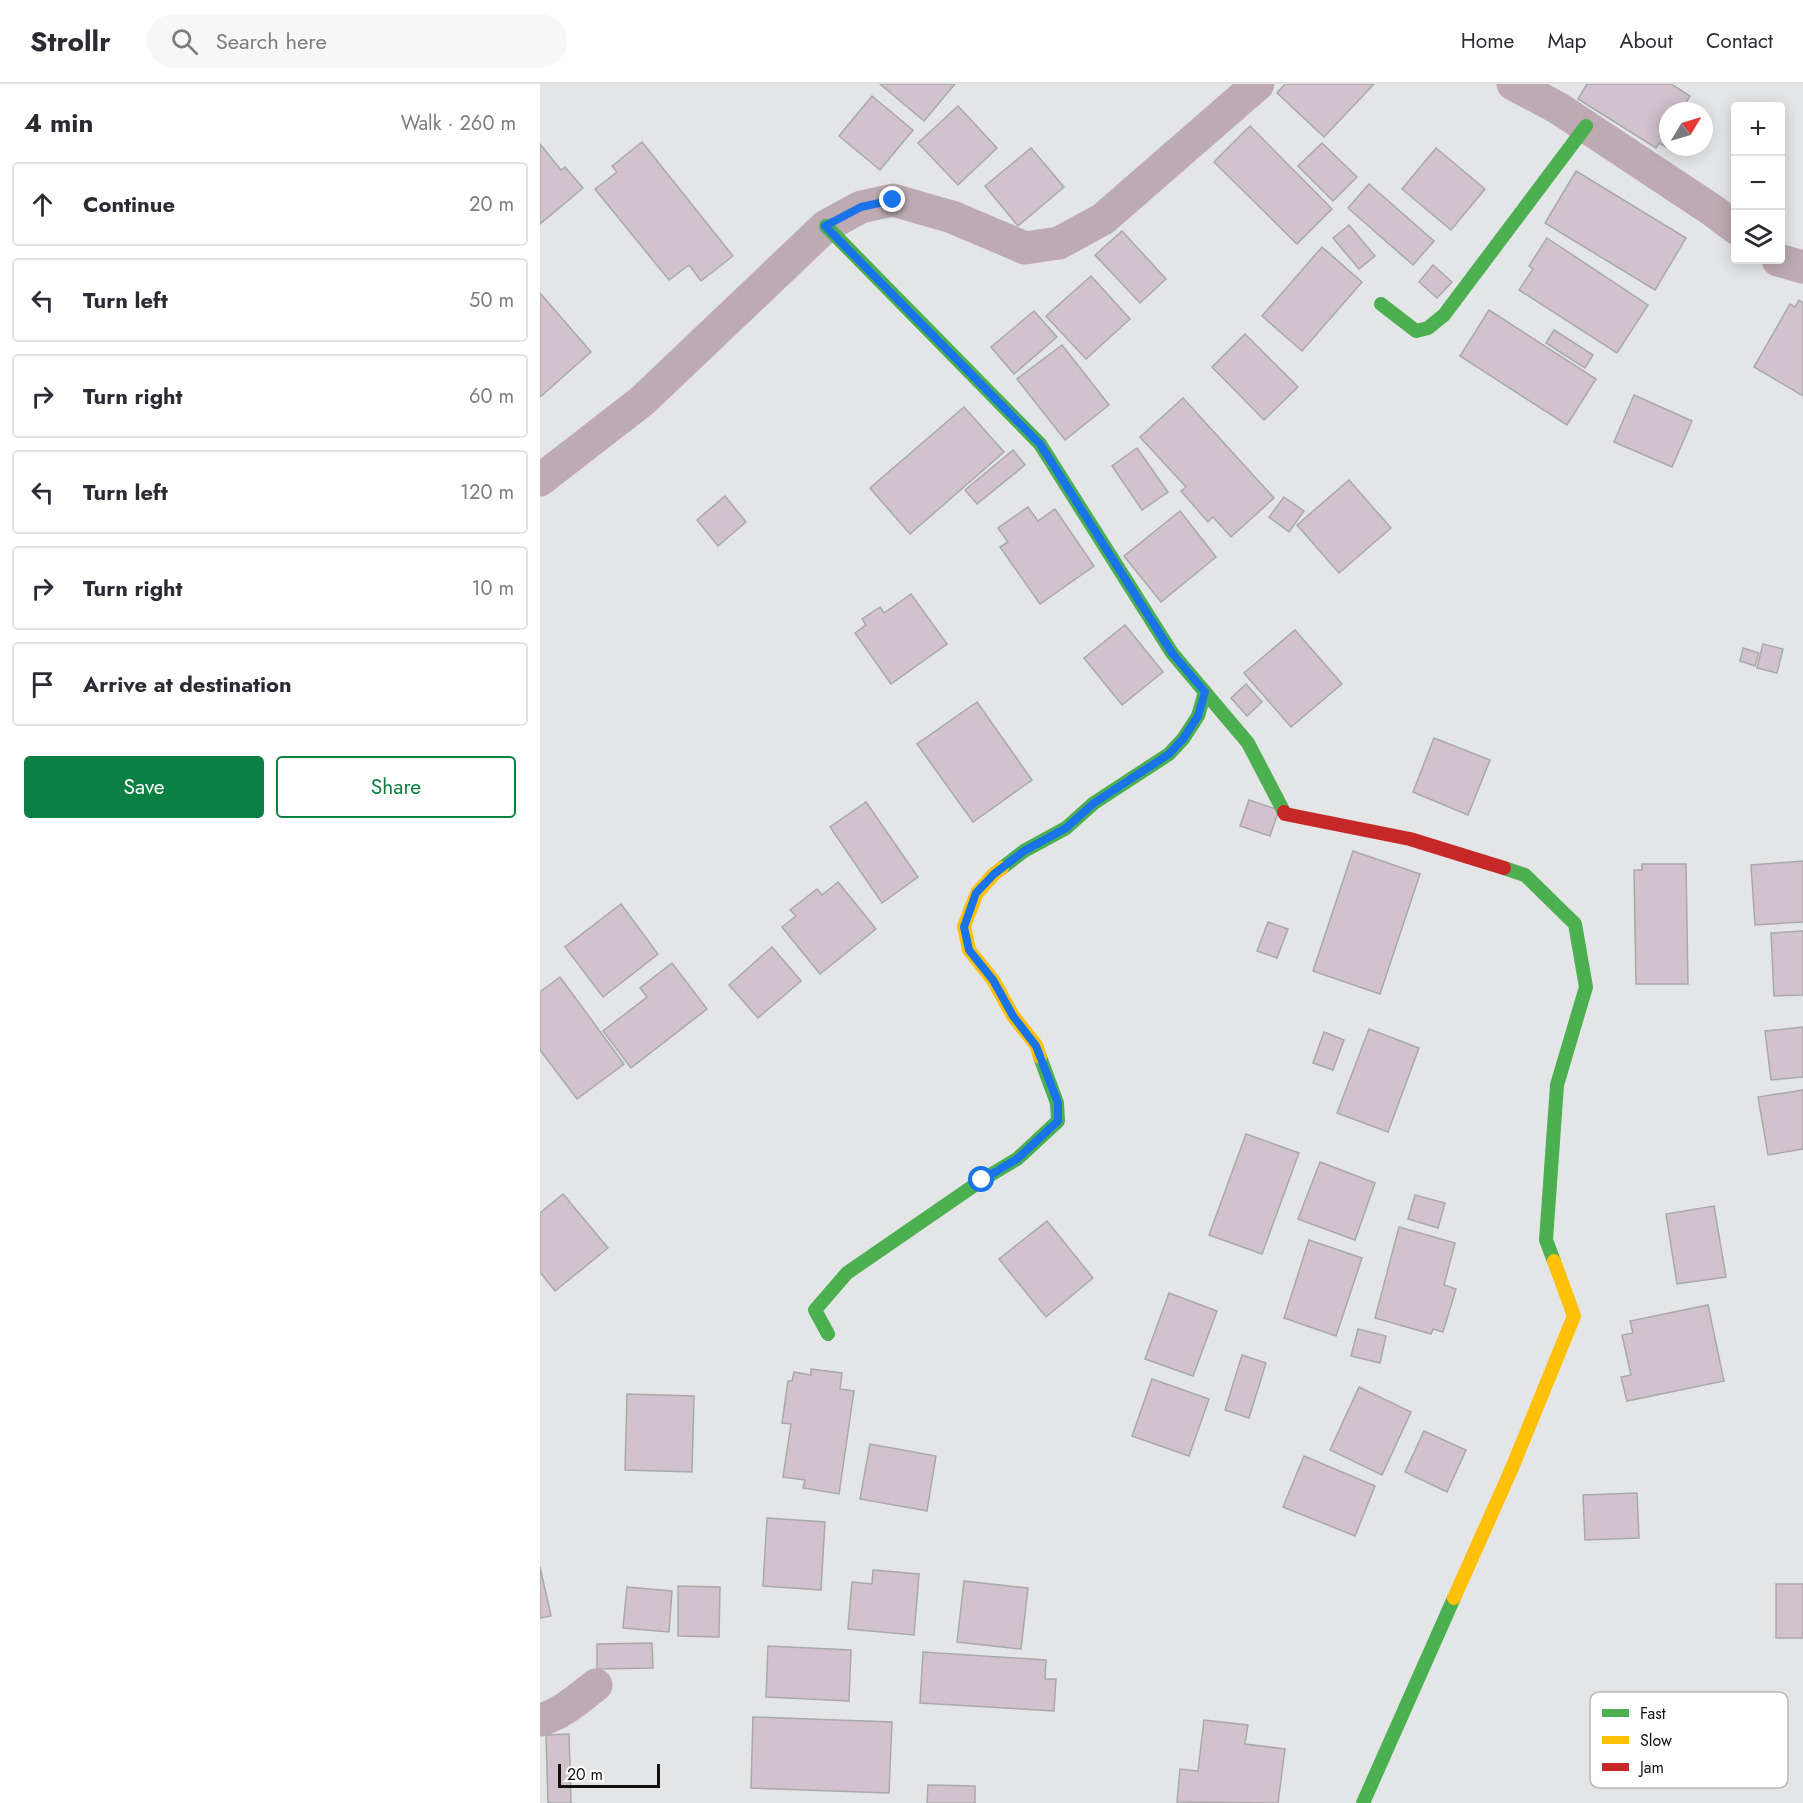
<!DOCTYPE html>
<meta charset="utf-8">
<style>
body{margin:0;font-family:Jost,sans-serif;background:#f7f7f7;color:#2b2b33}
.controls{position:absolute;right:18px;top:18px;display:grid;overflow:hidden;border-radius:6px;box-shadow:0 3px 15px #0003}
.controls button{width:54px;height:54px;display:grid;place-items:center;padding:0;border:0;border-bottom:2px solid #e1e1e2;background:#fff;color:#2b2b33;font:30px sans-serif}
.compass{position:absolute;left:1119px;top:18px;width:54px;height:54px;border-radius:50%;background:#fff;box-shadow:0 3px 15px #0003;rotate:52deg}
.scale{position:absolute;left:18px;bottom:15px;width:102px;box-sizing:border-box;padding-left:6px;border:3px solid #111112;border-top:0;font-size:16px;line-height:21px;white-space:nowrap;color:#111112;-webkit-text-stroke:4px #fff;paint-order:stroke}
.stop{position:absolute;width:18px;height:18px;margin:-14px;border:4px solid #1a73e8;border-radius:50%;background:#fff}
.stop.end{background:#1a73e8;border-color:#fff;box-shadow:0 2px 6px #0008}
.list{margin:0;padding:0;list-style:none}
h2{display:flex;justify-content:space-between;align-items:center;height:78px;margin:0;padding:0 24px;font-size:26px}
h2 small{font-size:20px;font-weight:400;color:#7c7c81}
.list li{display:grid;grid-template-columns:39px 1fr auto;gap:18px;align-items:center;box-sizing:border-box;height:84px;margin:0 12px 12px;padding:0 12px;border:2px solid #e1e1e2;border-radius:6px}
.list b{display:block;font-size:22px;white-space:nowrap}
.list em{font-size:20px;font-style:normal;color:#7c7c81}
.actions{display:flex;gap:12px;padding:18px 24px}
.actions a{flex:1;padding:14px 0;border:2px solid #0b8043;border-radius:6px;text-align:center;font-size:21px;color:#0b8043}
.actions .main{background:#0b8043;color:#fff}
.icon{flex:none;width:33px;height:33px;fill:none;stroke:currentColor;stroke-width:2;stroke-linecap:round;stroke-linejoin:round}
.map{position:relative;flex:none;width:1263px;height:1719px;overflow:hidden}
header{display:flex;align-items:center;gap:36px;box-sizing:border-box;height:84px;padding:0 30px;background:#fff;border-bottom:2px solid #e1e1e2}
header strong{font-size:28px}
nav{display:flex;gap:33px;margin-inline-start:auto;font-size:21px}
.search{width:420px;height:54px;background:#f7f7f7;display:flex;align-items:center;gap:15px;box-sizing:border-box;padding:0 21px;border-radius:33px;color:#7c7c81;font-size:22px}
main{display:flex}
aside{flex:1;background:#fff}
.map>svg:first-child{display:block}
</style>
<header>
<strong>Strollr</strong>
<div class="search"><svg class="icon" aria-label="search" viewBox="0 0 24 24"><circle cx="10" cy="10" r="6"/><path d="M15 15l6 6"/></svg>Search here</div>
<nav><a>Home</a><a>Map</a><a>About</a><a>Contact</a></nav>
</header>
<main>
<aside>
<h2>4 min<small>Walk · 260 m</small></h2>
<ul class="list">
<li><svg class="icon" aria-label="ahead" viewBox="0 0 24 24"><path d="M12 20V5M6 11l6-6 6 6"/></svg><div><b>Continue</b></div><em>20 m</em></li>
<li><svg class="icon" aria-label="left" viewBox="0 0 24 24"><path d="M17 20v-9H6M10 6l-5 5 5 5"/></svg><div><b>Turn left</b></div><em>50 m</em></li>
<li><svg class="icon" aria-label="right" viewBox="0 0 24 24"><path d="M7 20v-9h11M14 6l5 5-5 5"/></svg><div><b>Turn right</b></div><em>60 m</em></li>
<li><svg class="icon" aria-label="left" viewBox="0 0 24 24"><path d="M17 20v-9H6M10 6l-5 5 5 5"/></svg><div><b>Turn left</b></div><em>120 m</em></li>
<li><svg class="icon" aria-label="right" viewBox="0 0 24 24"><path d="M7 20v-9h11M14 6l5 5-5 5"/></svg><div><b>Turn right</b></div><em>10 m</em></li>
<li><svg class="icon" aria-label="arrive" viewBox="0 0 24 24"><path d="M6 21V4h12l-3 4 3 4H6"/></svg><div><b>Arrive at destination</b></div></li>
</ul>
<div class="actions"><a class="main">Save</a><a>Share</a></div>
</aside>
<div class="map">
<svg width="1263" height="1719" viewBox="0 0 1263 1719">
<rect width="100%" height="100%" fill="#e4e5e7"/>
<!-- building -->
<g fill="#d2c2ce" stroke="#aaa9aa" stroke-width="1.5">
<path d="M340,0H415L384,37Z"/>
<path d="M745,0H834L784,53L737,9Z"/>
<path d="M1047,0H1131L1150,12L1142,25L1146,27H1128V59L1126,63L1119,59L1116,64L1038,15Z"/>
<path d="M332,12L373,46L340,86L299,52Z"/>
<path d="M418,22L457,64L418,101L378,59Z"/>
<path d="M710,42L792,125L757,160L674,78Z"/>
<path d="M102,58L193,172L161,197L149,181L129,196L55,105L77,88L72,82Z"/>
<path d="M782,59L817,93L793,117L758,82Z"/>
<path d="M0,60L21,86L25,83L43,104L0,140Z"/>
<path d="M491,64L524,103L478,142L445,102Z"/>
<path d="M896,64L945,105L911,146L862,105Z"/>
<path d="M1036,87L1146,154L1115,206L1005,139Z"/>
<path d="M829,100L894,157L873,181L808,124Z"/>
<path d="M809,141L835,172L819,185L793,154Z"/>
<path d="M582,147L626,195L600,219L555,171Z"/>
<path d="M1007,154L1108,221L1077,269L979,206L993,185L989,182Z"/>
<path d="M782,163L822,198L762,267L722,232Z"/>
<path d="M893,181L912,198L897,214L879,198Z"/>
<path d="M551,192L590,235L546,275L506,232Z"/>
<path d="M0,209L51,268L0,313Z"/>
<path d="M1259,216L1263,219V312L1214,283L1250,220L1255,223Z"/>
<path d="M949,226L1056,295L1027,341L920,272Z"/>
<path d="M494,227L517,253L474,290L451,263Z"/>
<path d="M1014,246L1053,271L1045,284L1006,259Z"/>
<path d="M705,250L758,303L724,336L672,283Z"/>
<path d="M522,261L569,321L525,356L477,295Z"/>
<path d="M1094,311L1152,337L1132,383L1074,358Z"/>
<path d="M643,314L734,414L691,453L673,433L668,438L641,407L646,403L600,353Z"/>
<path d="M424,323L464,368L370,450L330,404Z"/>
<path d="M597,364L628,408L602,426L572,382Z"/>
<path d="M473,366L485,381L437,420L425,406Z"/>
<path d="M809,396L851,444L799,489L757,441Z"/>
<path d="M185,412L206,438L178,462L157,436Z"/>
<path d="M744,413L764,427L749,448L729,433Z"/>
<path d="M488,423L498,437L515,425L554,482L500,520L460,463L468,458L458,444Z"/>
<path d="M640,427L676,473L621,518L584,472Z"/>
<path d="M371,510L407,560L351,600L315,549L326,541L322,535L340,523L344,529Z"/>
<path d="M585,541L623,588L582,621L544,574Z"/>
<path d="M755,546L802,600L751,643L704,589Z"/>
<path d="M1223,560L1243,565L1237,589L1217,584Z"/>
<path d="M1203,564L1219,569L1215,582L1200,577Z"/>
<path d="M706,600L722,618L707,632L691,614Z"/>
<path d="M437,618L492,696L433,738L377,660Z"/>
<path d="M894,654L950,676L928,731L873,708Z"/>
<path d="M709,716L739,726L730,752L700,742Z"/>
<path d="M326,718L378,793L342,819L290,743Z"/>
<path d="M813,767L880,790L840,910L773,887Z"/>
<path d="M1263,777V838L1215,841L1211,781Z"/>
<path d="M1102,780H1146L1148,900H1096L1094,786H1102Z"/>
<path d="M298,798L336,845L280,890L242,843L256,832L250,826L277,805L282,811Z"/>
<path d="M81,820L118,870L63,913L25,863Z"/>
<path d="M728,838L748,845L737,874L717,867Z"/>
<path d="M1263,847V911L1234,912L1231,849Z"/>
<path d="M232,863L261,897L218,934L189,901Z"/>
<path d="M132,879L167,925L91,984L63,947L107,913L100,904Z"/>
<path d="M20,893L84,980L37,1015L0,966V908Z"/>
<path d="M1263,943V993L1231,996L1225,947Z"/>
<path d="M829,945L879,964L848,1048L797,1029Z"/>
<path d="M784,948L804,956L793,986L773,979Z"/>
<path d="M1263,1006V1065L1228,1071L1218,1013Z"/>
<path d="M706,1050L759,1069L722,1170L669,1151Z"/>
<path d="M780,1078L835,1099L815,1156L758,1135Z"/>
<path d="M23,1110L68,1164L15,1207L0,1188V1129Z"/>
<path d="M875,1111L905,1119L898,1144L868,1135Z"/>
<path d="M1174,1122L1186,1193L1137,1200L1126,1130Z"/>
<path d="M507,1137L553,1194L506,1233L459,1175Z"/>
<path d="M859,1143L915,1159L904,1201L916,1205L903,1248L893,1245L891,1250L835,1234Z"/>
<path d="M769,1156L822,1174L796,1252L744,1234Z"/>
<path d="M629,1209L677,1227L653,1292L605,1275Z"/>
<path d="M1168,1221L1184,1297L1087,1317L1081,1293L1091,1291L1082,1251L1093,1249L1090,1237Z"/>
<path d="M818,1245L846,1252L840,1279L811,1272Z"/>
<path d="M702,1271L726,1279L709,1334L685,1326Z"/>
<path d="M271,1285L302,1289L300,1305L314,1307L299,1410L263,1404L265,1396L243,1393L251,1340L242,1339L248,1297H252L254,1288L271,1291Z"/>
<path d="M612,1295L669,1315L649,1372L592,1352Z"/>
<path d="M819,1303L871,1328L842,1391L790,1366Z"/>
<path d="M87,1310L154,1312L152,1388L85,1386Z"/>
<path d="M884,1347L926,1366L907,1408L865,1388Z"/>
<path d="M330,1360L396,1372L387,1427L320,1415Z"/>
<path d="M764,1372L835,1402L815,1452L743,1423Z"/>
<path d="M1097,1409L1099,1454L1045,1456L1043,1411Z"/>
<path d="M227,1434L285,1438L281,1506L223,1502Z"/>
<path d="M0,1483L11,1532L0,1534Z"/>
<path d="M333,1486L379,1490L374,1551L308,1545L312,1498L332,1500Z"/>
<path d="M424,1497L488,1504L481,1565L417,1558Z"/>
<rect x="1236" y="1500" width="27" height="54"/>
<path d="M138,1502L180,1503L179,1553L138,1552Z"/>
<path d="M87,1503L132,1507L129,1548L83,1544Z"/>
<path d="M112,1559L113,1584L57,1585V1560Z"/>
<path d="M228,1562L311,1566L309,1617L226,1613Z"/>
<path d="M383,1568L506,1576L505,1595H516L514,1627L380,1619Z"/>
<path d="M213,1633L352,1638L349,1709L211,1704Z"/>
<path d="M664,1636L708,1641L705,1660L745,1665L738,1719L637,1718L640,1685L658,1687Z"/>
<path d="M29,1650L31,1719H8L6,1651Z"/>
<path d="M388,1701L435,1702V1719H387Z"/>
</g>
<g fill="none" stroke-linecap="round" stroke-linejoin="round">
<!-- street -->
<g stroke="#bdaab2" stroke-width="33">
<path d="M973,0L1018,24L1172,126L1196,144"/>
<path d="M1238,176L1263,183"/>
<path d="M0,396L102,317L286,142L321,123L353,116L412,133L485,164L519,159L563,135L718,0"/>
<path d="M0,1636C22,1630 38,1615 56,1601"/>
</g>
<!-- fast -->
<g stroke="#4caf50" stroke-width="14">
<path d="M286,142L500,360L632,569L708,659L744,728"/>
<path d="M841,220L876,247L888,244L904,231L1046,42"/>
<path d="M462,784L484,767L526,744L554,719L629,670L643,655L658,632L665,608"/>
<path d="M964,784L985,791L1035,840L1046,903L1017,1001L1006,1156L1014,1177"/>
<path d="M288,1250L275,1226L307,1189L442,1096L477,1075L518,1037L517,1019L500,973"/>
<path d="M823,1719L914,1514"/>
</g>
<!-- slow -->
<g stroke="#ffc107" stroke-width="14">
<path d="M462,784L454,790L437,809L424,842L429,866L453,896L473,932L496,961L500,973"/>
<path d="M914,1514L972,1384L1034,1232L1014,1177"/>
</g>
<!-- jam -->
<path stroke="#c62828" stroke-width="14" d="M744,728L745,730L870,755L964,784"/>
</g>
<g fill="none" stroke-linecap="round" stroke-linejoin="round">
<!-- route -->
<path stroke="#1a73e8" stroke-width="8" d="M353,116L321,123L285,142L500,360L632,569L665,608L658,632L643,655L629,670L554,719L526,744L484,767L454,790L436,809L424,843L429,866L453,896L473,932L496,962L518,1019V1037L477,1075L442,1096"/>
</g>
<!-- legend -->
<rect x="1050" y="1608" width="198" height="96" rx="9" fill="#fff" stroke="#b8b8b8" stroke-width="1.5"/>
<rect x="1062" y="1625" width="27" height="8" fill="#4caf50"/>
<rect x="1062" y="1652" width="27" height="8" fill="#ffc107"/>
<rect x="1062" y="1679" width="27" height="8" fill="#c62828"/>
<g font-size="16" fill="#111112">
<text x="1100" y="1635">Fast</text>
<text x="1100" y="1662">Slow</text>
<text x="1100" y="1689">Jam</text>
</g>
</svg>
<div class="controls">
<button>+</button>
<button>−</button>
<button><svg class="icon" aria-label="layers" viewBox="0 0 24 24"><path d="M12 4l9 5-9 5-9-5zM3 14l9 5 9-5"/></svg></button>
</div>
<svg class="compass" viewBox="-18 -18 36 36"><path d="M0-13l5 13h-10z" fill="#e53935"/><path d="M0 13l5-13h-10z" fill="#7c7c81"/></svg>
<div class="scale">20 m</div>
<div class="stop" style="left:442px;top:1096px"></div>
<div class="stop end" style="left:353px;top:116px"></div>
</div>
</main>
